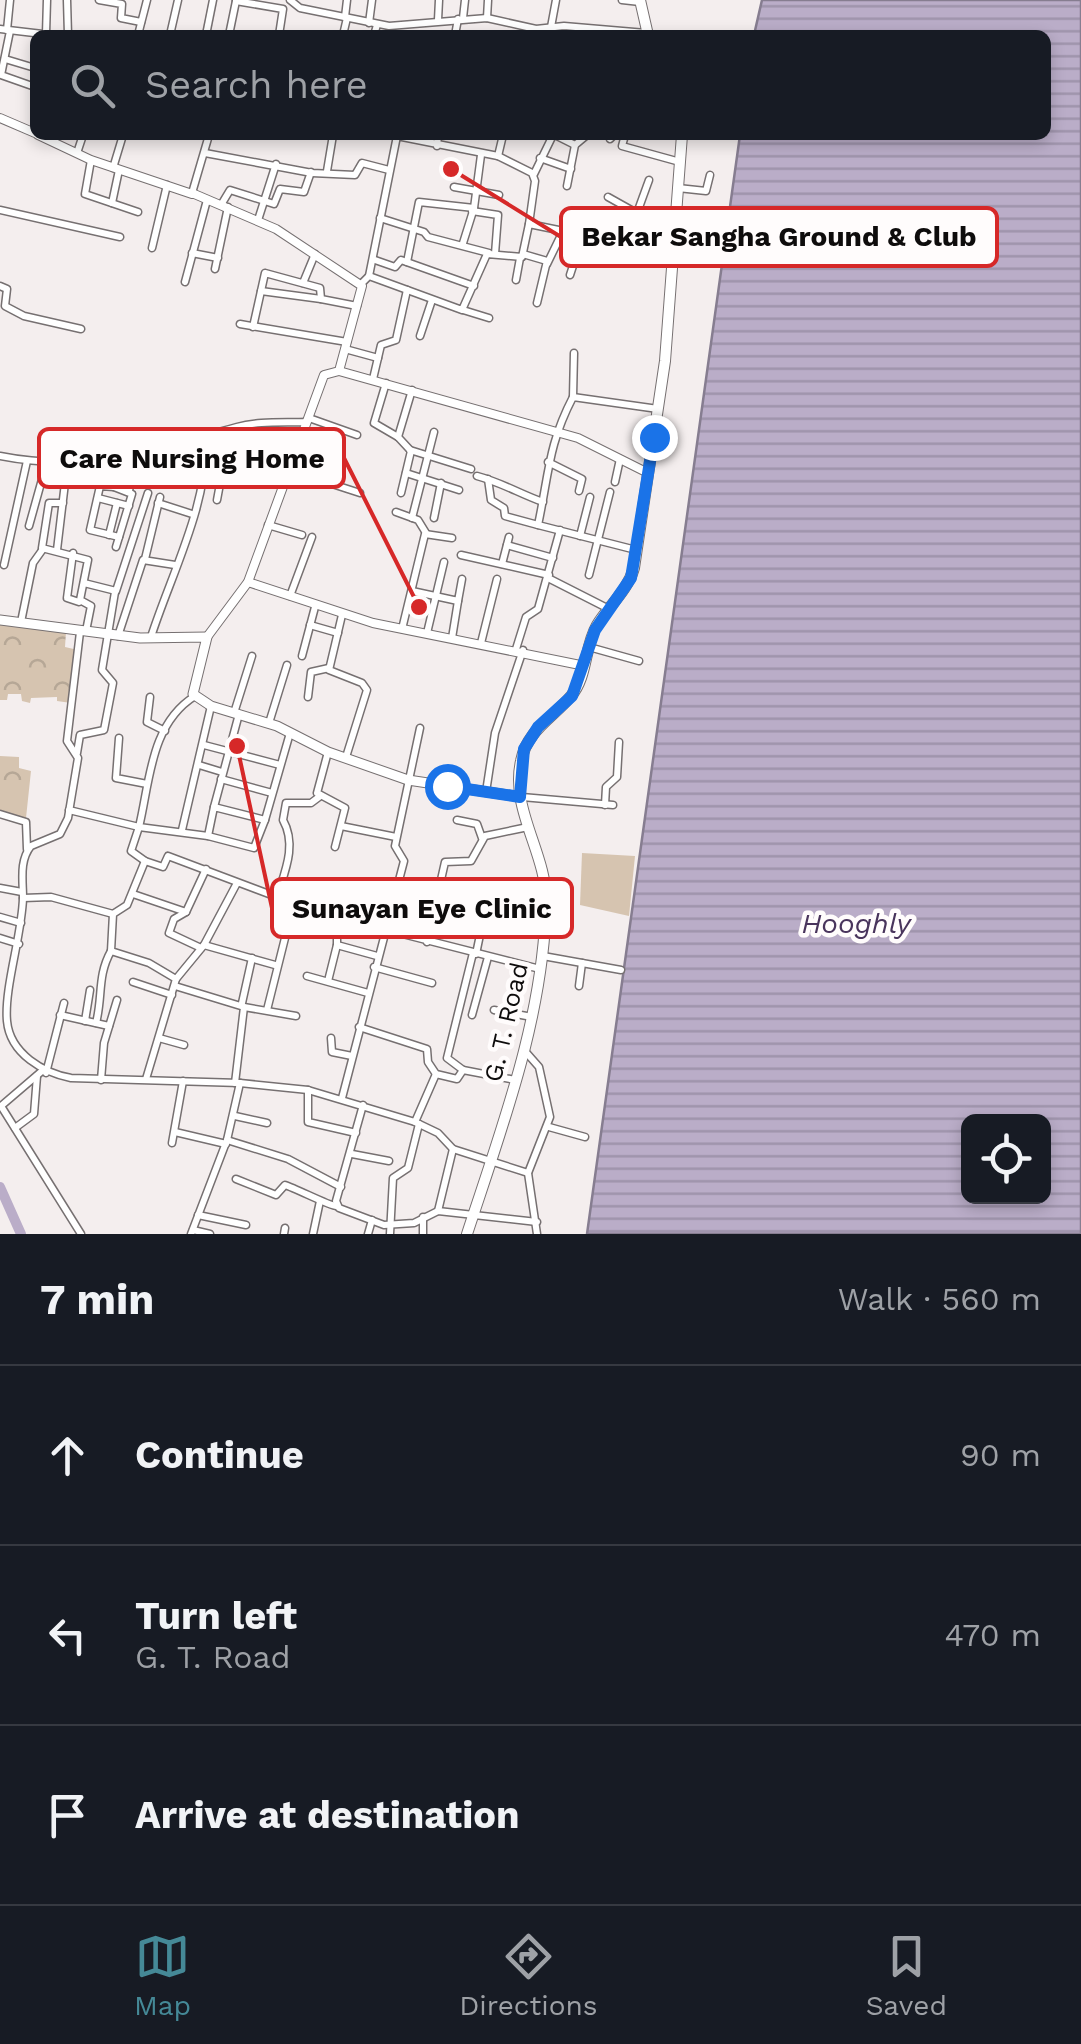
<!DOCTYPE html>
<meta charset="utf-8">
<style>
body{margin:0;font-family:"Work Sans",sans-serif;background:#20242c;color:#f1f3f6}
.controls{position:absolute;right:30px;bottom:30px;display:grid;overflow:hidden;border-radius:15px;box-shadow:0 5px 15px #0003}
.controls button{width:90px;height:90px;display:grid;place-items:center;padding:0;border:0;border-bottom:2px solid #363941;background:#171b24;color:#f1f3f6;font:50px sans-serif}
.stop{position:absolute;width:30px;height:30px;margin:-22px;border:8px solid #1a73e8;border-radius:50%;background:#fff}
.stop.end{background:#1a73e8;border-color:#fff;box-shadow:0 2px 10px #0008}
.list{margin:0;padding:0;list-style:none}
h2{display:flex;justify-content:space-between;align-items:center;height:130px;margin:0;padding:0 40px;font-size:42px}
h2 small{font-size:32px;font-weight:400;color:#9ea1a6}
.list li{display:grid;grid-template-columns:65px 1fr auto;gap:30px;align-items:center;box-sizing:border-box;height:180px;padding:0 40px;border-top:2px solid #363941}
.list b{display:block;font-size:38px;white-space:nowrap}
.list p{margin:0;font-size:32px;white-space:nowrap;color:#9ea1a6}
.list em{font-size:32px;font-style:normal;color:#9ea1a6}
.icon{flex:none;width:55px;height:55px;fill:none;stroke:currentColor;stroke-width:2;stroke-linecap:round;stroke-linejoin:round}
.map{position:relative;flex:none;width:1081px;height:1234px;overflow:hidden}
.search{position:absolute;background:#171b24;box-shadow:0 5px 15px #0003;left:30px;right:30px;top:30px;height:110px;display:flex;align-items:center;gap:25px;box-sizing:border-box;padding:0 35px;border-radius:15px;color:#9ea1a6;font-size:38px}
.sheet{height:670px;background:#171b24}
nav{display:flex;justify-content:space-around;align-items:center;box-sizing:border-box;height:140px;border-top:2px solid #363941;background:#171b24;font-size:28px;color:#9ea1a6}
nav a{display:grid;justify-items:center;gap:5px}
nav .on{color:#458997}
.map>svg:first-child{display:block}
</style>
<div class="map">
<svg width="1081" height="1234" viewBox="0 0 1081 1234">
<defs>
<pattern id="park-crowns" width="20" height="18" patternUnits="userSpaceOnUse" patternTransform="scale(2.5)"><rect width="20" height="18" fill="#d6c4b0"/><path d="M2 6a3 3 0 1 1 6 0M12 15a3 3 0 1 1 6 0" fill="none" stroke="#b6a796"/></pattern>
<pattern id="water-rules" width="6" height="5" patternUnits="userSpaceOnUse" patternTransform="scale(2.5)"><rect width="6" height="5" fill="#baadc8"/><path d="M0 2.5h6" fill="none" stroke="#9f94ab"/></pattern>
</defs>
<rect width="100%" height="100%" fill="#f4eeee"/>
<!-- park -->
<g fill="url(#park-crowns)">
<path d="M0,621L66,632L65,647L78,650L71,703L57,701V697L31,698L30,703L22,701L21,694H8L7,700H0Z"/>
<path d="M0,756L19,757V768L31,771L26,818L0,811Z"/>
</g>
<!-- garden -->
<path fill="#d6c4b0" d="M582,853L635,856L629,916L580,905Z"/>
<!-- water -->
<path fill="url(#water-rules)" stroke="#867d90" stroke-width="2.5" fill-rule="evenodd" d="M762,0H1081V1234H587L740,135H1046V35H754ZM968,1122H1044V1196H968Z"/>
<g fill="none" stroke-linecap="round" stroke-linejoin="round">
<!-- river -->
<path stroke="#baadc8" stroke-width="10" d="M0,1187L21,1234"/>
<!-- minor casing -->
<g stroke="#767071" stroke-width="9">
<g id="minor">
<path d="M67,0L68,35"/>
<path d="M99,0L122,4L121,18L141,22"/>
<path d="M290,0L300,8L389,26L487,18L536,29L564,26L646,33"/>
<path d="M622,0L640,2"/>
<path d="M236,1L283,9L279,35"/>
<path d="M345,17L347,0"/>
<path d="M463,18L465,0"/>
<path d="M487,18L488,0"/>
<path d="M438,20L439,0"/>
<path d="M369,23L372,0"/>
<path d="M551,27L556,0"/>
<path d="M0,29L51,35"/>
<path d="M7,30L10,0"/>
<path d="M10,31L1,75L35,87"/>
<path d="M46,34L47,0"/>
<path d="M138,35L147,0"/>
<path d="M170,35L178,0"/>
<path d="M206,35L213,0"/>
<path d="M229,35L236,1"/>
<path d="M343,35L347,18"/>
<path d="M374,35L377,25"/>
<path d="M455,35L458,19"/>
<path d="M5,59L35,68"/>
<path d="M555,135L575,145"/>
<path d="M625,135L622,146L680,162"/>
<path d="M610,139L614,135"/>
<path d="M437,146L438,135"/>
<path d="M77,153L83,135"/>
<path d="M205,153L312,173L355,175L362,163L389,170"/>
<path d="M498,156L503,135"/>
<path d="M540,158L571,169"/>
<path d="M91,160L85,194L138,212"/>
<path d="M113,168L123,135"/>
<path d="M327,171L333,135"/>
<path d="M534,174L553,135"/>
<path d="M567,186L575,145L587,135"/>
<path d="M454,187L499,195"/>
<path d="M678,188L706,191L710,175"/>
<path d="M192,193L209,135"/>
<path d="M608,197L642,216L672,224"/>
<path d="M112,203L119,170"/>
<path d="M221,205L230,190L274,204L280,189L304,192L311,172"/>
<path d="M0,210L120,237"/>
<path d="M472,211L498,215L495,254"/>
<path d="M637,213L649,180"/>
<path d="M380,218L424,232L428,237L489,253"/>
<path d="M258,220L276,164"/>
<path d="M463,243L474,208L481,155"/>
<path d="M152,248L167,185"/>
<path d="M192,253L218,258"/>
<path d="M523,254L547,261L537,303"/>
<path d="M375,260L395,267L401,260L474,286"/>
<path d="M407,262L419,202L474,208"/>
<path d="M547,264L564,229"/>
<path d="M215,269L228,207"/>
<path d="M570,275L583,235L671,254"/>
<path d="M369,276L397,136L498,156L532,173L535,181L529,224"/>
<path d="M516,280L520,258"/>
<path d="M185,282L207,200"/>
<path d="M303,283L315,254"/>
<path d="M362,283L369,276L462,310L487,254L522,257L529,224L583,235"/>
<path d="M0,286L7,289L5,306L24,316L81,329"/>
<path d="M261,291L321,299"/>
<path d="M463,310L489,318"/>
<path d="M240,324L347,342"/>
<path d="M253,327L265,273L320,288L321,299L357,306"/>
<path d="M420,336L432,300"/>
<path d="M345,349L378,358"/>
<path d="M373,379L381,345L396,340L407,290"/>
<path d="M386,383L374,423L398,437"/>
<path d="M573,397L574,353"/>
<path d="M309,418L357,435"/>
<path d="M410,450L471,469"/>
<path d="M0,456C91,474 150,450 237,427C258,421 284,423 307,422"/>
<path d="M206,458L256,471L262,463L290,473"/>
<path d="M110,459L114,487L132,494L116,547"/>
<path d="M548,462L582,479L579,491"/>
<path d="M292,471L360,493"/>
<path d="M406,473L459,490"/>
<path d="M477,476C503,483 520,494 543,502"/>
<path d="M488,479L491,500L504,508L505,516L538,525"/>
<path d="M615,482L620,459"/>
<path d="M114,487L100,486L90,530L119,537"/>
<path d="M129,492L133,455"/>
<path d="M401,493L411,451L398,437L412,390"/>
<path d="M98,498L129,506"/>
<path d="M217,500L224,462"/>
<path d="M63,503H49L42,548L88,560L80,600L91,606L86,631"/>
<path d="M158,503L192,514"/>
<path d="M396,512L418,520L426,533"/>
<path d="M412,518L434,432"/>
<path d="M434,518L441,483"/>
<path d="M268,525L302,535"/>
<path d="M29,526L46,465"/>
<path d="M109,535L117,503"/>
<path d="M580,536L590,497"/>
<path d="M507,545L553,558"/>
<path d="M57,550L67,466"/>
<path d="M636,550L538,525C549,474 548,445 573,397L658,409"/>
<path d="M73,553L67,598L79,602"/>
<path d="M461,555L549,575"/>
<path d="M145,559L160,497"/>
<path d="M502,564L509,537"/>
<path d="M4,565L27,461"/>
<path d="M589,575L610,492"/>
<path d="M548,578L609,609"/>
<path d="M84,583L116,591L148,493"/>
<path d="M412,591L458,601L462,579"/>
<path d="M290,596L312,537"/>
<path d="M342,615L329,670L362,683L367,690L346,757"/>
<path d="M21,622L33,563L43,549"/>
<path d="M310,625L338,633"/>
<path d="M402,629L425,534L452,538"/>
<path d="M80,632L67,741L78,758L68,818L60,834L31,846C19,861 23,880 23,898C22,935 4,988 7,1021C10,1054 44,1073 71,1078L240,1083L308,1090L415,1122L438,1133L453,1149L528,1173"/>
<path d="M427,633L444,562"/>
<path d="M118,636L143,560L175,565"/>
<path d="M151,637C170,577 211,499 205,436"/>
<path d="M452,638L458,601"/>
<path d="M481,643L497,579"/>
<path d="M589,647L639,661"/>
<path d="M516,649L526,617L538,609L560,530"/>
<path d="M302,656L315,607"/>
<path d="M195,696C150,724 150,782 139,827L208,836L214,807L265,820L290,733"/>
<path d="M150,697L147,722L165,731"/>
<path d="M308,697L311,672L329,668"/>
<path d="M234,713L252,656"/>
<path d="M269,723L287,665"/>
<path d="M119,738L116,778L147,784"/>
<path d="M204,745L280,765"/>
<path d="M328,752L317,793L345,808L335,847"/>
<path d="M77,753L80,735L104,730L113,683L102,670L115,592"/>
<path d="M199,765L222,772"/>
<path d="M221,779L272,793"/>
<path d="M486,792L495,733L523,650"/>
<path d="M522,797L613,805"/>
<path d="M605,805L606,787L617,777L619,742"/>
<path d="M214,807L239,714"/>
<path d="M69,810L139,827L131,851L145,861"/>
<path d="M0,814L26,822L27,849"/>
<path d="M457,820L477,824L482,838"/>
<path d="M341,826L396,837"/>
<path d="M182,830L211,706"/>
<path d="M208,836L254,848L265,820"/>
<path d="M0,888L22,892"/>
<path d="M133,894L186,912L206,869"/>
<path d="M277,897C285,871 297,845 283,820L286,803H311L319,797"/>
<path d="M23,898L51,897L113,914"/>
<path d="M186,912L174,919L169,933L201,948"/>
<path d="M0,917L21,923"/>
<path d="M383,929L540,969"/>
<path d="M0,938L19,944"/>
<path d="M427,942L445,862L471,861L485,836L528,827"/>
<path d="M204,945L275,965"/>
<path d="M476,954L486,906"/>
<path d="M543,956L621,970"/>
<path d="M374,967L432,983"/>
<path d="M307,976L368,993"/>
<path d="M176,979L204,945L237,883"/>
<path d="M328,981L337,945"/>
<path d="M133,982L172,995"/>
<path d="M175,986L244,1007L235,1083"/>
<path d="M579,986L582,963"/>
<path d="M242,1003L252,958"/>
<path d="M244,1007L296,1016"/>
<path d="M267,1010L294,902"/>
<path d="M494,1010L532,1017"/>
<path d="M60,1015L109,1026"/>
<path d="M472,1015L488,957"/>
<path d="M85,1021L90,990"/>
<path d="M96,1023C103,996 97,976 111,951"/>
<path d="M359,1027L427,1049L428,1062L436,1074L457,1079L463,1070L515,1080"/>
<path d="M159,1038L184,1045"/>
<path d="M331,1038L332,1052L352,1056"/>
<path d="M524,1050L539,1067L550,1117L528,1173L537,1234"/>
<path d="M463,1070L447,1058L473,953"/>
<path d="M42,1071L1,1106L81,1234"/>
<path d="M46,1073L64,1003"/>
<path d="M146,1079L176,979L149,963L111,951L113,914L127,905L145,861L163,867L168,856L277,897L331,911L337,918V945L377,956"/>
<path d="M101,1080L104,1043L117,1000"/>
<path d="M308,1090V1122L356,1133"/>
<path d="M342,1098L404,861L395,846L420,728"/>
<path d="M363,1105L336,1201L339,1208L384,1225L414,1223L438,1211L537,1222"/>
<path d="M235,1116L267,1123"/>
<path d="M415,1122L436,1074"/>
<path d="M549,1127L585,1137"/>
<path d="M15,1128L34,1114L37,1076"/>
<path d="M175,1132L226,1144"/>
<path d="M227,1140L288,1159L341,1187"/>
<path d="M172,1143L183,1081"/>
<path d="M352,1154L389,1161"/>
<path d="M236,1179L276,1195L285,1185C297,1189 330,1206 336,1206"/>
<path d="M438,1211L453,1149"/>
<path d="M198,1215L246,1225"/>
<path d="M193,1230L210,1234"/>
<path d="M191,1234L227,1140L240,1083"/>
<path d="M284,1234L285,1228"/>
<path d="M313,1234L320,1201"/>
<path d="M368,1234L372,1220"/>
<path d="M390,1234L393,1178L408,1168L419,1124"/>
<path d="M423,1234V1217"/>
</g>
</g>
<!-- tertiary casing -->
<g stroke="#767071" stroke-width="10">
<g id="tertiary">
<path d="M0,118L35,133"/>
<path d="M38,135L91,160L192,194"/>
<path d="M192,193L276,229L362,286L339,371L324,375L248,582L207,637"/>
<path d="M339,371L578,438L648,473"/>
<path d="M248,582L373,623L585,666"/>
</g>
</g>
<!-- secondary casing -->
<g stroke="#767071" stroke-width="11">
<path id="secondary" d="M0,620L140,638L207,637L193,694L211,706L277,726L328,752L408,780L521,797"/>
</g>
<!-- primary casing -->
<g stroke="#767071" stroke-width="12">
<g id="primary">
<path d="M640,0L648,35"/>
<path d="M467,1234C502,1127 544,1016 546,902C547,854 510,810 521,761C527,730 553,718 571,696C588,676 584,647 597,625C609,605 627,592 634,568L665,361L682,135"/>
</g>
</g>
<!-- minor -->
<use href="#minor" stroke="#fff" stroke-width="6"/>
<!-- tertiary -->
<use href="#tertiary" stroke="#fff" stroke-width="8"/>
<!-- secondary -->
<use href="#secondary" stroke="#fff" stroke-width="9"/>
<!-- primary -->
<use href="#primary" stroke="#fff" stroke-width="10"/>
</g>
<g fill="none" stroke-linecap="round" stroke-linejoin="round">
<!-- route -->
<path stroke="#1a73e8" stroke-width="12" d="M447,786L520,797L524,749L538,727L572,696L595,630L631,578L654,437"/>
</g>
<g text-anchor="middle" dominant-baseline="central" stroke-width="9" stroke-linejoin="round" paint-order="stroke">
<!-- street labels -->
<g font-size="25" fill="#0e0c0c" stroke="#fffcfc">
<text transform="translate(506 1022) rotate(-77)">G. T. Road</text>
</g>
<!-- water labels -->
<g font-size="28" font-style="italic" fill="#49345c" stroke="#fffcfc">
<text x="856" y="923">Hooghly</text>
</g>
</g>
<!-- callouts -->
<path fill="none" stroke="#d62828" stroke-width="4" d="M451 169L561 237M419 607L344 458M237 746L272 908"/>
<g fill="#d62828" stroke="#fffcfc" stroke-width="4">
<circle cx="451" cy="169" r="10"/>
<circle cx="419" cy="607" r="10"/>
<circle cx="237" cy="746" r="10"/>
</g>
<g fill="#fffcfc" stroke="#d62828" stroke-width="4">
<rect x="561" y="208" width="436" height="58" rx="10"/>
<rect x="39" y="429" width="305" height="58" rx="10"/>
<rect x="272" y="879" width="300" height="58" rx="10"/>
</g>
<g font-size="28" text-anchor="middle" font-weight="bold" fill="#0e0c0c">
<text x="779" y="246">Bekar Sangha Ground &amp; Club</text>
<text x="192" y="468">Care Nursing Home</text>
<text x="422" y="918">Sunayan Eye Clinic</text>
</g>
</svg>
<div class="controls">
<button><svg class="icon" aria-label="locate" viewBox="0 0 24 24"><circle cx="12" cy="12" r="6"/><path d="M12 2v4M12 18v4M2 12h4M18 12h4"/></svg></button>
</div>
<div class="stop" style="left:447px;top:786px"></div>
<div class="stop end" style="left:654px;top:437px"></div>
<div class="search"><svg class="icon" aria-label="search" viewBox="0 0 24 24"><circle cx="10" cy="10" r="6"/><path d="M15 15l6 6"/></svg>Search here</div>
</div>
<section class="sheet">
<h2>7 min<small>Walk · 560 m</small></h2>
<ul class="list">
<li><svg class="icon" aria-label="ahead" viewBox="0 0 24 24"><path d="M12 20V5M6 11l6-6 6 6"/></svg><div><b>Continue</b></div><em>90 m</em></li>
<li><svg class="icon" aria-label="left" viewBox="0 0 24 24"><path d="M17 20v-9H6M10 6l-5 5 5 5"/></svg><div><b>Turn left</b><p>G. T. Road</p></div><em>470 m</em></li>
<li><svg class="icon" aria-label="arrive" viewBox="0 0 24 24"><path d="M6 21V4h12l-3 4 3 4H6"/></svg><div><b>Arrive at destination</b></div></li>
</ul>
</section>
<nav>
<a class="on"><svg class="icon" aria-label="map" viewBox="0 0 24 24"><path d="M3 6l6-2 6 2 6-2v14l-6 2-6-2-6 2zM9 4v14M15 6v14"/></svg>Map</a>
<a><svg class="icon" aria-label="directions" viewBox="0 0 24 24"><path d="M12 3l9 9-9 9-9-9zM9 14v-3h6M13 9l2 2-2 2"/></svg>Directions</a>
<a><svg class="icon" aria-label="saved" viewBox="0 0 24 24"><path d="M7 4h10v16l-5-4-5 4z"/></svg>Saved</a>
</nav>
